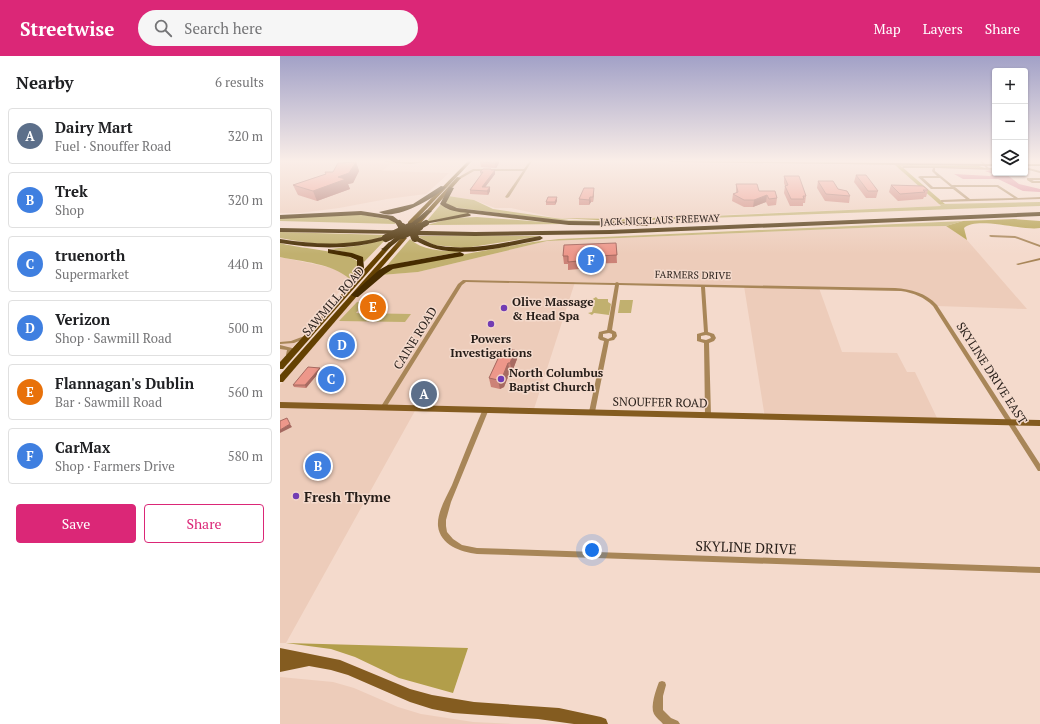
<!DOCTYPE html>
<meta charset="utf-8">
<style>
body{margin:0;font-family:"PT Serif",serif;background:#f6f6f6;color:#202124}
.controls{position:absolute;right:12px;top:12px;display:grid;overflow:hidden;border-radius:4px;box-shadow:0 1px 3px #0004}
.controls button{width:36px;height:36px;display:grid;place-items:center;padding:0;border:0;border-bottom:1px solid #e0e0e0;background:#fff;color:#202124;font:20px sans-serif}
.you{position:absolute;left:312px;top:494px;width:14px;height:14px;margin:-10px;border:3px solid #fff;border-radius:50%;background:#1a73e8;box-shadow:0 0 0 6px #1a73e833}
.badge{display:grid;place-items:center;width:26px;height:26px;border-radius:50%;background:#db2777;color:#fff;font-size:13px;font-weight:700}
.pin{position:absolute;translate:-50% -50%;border:2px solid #fff;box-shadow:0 1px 4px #0006}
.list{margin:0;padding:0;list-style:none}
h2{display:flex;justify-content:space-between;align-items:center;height:52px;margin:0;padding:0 16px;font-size:17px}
h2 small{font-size:13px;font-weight:400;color:#757577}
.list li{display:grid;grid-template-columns:26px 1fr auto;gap:12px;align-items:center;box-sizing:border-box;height:56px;margin:0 8px 8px;padding:0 8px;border:1px solid #e0e0e0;border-radius:4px}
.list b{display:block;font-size:15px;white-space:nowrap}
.list p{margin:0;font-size:13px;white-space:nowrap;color:#757577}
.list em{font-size:13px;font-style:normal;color:#757577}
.actions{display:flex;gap:8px;padding:12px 16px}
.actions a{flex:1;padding:9px 0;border:1px solid #db2777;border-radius:4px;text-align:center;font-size:14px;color:#db2777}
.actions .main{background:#db2777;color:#fff}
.icon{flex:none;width:22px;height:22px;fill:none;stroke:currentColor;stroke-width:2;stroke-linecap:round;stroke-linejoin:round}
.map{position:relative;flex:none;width:760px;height:668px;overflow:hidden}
header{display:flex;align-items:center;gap:24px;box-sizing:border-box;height:56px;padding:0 20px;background:#db2777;color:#fff}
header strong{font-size:19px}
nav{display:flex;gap:22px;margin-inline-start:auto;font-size:14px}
.search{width:280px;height:36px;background:#f6f6f6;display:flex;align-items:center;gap:10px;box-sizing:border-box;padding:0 14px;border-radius:22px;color:#757577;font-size:15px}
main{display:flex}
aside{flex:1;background:#fff}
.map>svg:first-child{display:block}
</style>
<header>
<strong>Streetwise</strong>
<div class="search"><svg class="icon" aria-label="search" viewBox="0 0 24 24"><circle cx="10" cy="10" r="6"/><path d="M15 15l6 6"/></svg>Search here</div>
<nav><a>Map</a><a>Layers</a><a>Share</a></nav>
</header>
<main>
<aside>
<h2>Nearby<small>6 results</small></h2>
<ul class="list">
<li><span class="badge" style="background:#5c6f8a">A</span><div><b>Dairy Mart</b><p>Fuel · Snouffer Road</p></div><em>320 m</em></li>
<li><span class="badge" style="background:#3f7fe0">B</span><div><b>Trek</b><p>Shop</p></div><em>320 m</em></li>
<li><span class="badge" style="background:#3f7fe0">C</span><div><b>truenorth</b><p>Supermarket</p></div><em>440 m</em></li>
<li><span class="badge" style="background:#3f7fe0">D</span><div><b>Verizon</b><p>Shop · Sawmill Road</p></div><em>500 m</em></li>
<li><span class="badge" style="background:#e8710a">E</span><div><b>Flannagan's Dublin</b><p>Bar · Sawmill Road</p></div><em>560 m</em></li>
<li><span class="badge" style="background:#3f7fe0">F</span><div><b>CarMax</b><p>Shop · Farmers Drive</p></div><em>580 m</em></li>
</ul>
<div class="actions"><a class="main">Save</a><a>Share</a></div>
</aside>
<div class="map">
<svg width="760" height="668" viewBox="0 0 760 668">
<rect width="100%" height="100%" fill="#f4dacc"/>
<!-- built -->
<g fill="#edccba">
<path d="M66,105H97L95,107L111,108L102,115L169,117L146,138L107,143L59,152L20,157H0V106L63,107Z"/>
<path d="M194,105H472L614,108L661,150L340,163L276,162L231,152H215L194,144L168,140L171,132Z"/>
<path d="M666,170L687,184L747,253L657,250L643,238L622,233L539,232L562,296L617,297L627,316H635L659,366L485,362L464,230L295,226L253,356L136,353L6,587H0V329L77,240L101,219L138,216L267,185L603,171Z"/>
<path d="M0,201L48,211L61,215L70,223L0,306Z"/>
<path d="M0,621L53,626L74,632L118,651L141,658L193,666L234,668H0Z"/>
</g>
<!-- green -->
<g fill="#c1b06f">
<path d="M168,140L194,144L213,153L289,164L313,165L661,150L659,148L760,146V150L315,166L275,164L171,151L165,146Z"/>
<path d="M161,148L167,153L192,157L146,166Z"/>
<path d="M77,158L112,164L116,168L0,165V162Z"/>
<path d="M197,161L290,168L147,169L172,162Z"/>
<path d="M683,165L666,170L603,171L267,185L138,216L101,219L119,210L253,186L279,183Z"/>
<path d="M0,176L106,179C74,195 34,188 0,182Z"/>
<path d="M137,180H261L185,192L154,189Z"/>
<path d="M106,183L84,206L77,199L51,193L83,189Z"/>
<path d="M130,183C144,196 167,195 185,195L125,206L104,213Z"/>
<path d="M0,187C19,193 67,194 79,207L70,223C51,207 23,206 0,201Z"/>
<path d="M316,241L318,243H328V246L331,248L329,259L314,257L312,259L308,257L312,256L315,244H311Z"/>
<path d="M340,244H353L351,257H338Z"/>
<path d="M77,246L85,247L76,257L131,258L125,266L59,265Z"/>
</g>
<!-- forest -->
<g fill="#b29e4a">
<path d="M615,109L699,110L705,112L621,110L665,148H659Z"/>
<path d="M421,160L423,162L339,165L276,162L340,163Z"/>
<path d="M734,163L760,165V172C742,175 697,160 684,172L687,184L666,170L683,165Z"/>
<path d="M6,587L188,592L173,637L119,622L75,601L51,593Z"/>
</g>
<!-- water -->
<path fill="#da8495" d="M711,114L715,115V117L726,118L739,128L760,133V136L743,135L718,123H683L674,118L710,120L713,118L705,115Z"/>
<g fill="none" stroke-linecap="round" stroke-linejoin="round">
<!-- street -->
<g fill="#a88658" fill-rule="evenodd">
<path d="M104,105L131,106L153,105L131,108L105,106Z"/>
<path d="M250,105H252L229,141L227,142L225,141L243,115H194L180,123L177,122L193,113H244Z"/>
<path d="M700,105H702L709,112H715V114L655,112V115L672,129H718L738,142L760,141V143L662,146H661V144L686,143L673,133H651L638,121L640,120H657L652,115L653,112H623L622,111L623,110H634L706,112ZM643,122H660L671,131H653ZM675,131H717L734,142L690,143Z"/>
<path d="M745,111L760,115V117L745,113Z"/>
<path d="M748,122H760V124H752L754,125H760V127H752L747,124V122Z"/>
<path d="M710,179L735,180L760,189V191L735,182L711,181L709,180Z"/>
<path d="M760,202V204L738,209L736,208Z"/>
<path d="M183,224L335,227L337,226L339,227L615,232C631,233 646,237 657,249L760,408V415H758L653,250C644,241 634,237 621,235L425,231L428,276L434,278L436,282L434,285L429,287L431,359L428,361L425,359L424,287L417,285V278L424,276L421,231L339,229L332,274L336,276L337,280L334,284L329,285L315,356L312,358L309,356L324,285L320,284L318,282L319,276L327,274L335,229L186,226L182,229L105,353H101L100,352L178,228ZM329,277L332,278V281L328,283L323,281V278ZM426,279L430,280L431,282L426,284L421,283V280Z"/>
<path d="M27,279H29V281L14,287L0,288V286L11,285Z"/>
<path d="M0,289L12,292L13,293L11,300H7L6,299L7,294L0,293Z"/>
<path d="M206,351L209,353L171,446L166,464V470L167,476L173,483L182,489L197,492L760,511V517L197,498C181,496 160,489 158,470C157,456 166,442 172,429C182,404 192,378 203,353Z"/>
<path d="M382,625L385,626L386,629L383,640V654L391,662L398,665L400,668H383C381,665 376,662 374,658C370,650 376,634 379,626Z"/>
</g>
<!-- secondary -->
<g fill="#845c20" fill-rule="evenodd">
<path d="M389,105L715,108V110L391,106Z"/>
<rect x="745" y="108" width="15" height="2"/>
<path d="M0,346L760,364V370L0,352Z"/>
<path d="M0,592L60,604L130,633L152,639L194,646L279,652L321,661L326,663L328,668H294L258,663L173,657L152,653L130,646L68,619L51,614L29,610L0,616Z"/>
</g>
<!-- primary -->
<g fill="#644102" fill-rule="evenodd">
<path d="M188,105H192L132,168H128V166Z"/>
<path d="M177,121L181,122L140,168H136V166Z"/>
<path d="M122,181L127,182L3,326H0V319Z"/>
<path d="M109,186L114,187L3,313H0V306Z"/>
</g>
<!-- highway -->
<g fill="#462c01" fill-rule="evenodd">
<path d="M161,130L166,131C155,142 113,166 99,156L133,148Z"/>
<path d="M169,131L174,132L166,147L177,152L289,165L367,166L370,168L367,170L289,169L188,157L191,159L190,160L144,168V166L188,157C178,156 168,155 160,148Z"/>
<path d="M147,154L152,155L133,171H129V169Z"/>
<path d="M81,155L113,160L122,167L119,169L108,163L81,159L0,163V159Z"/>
<path d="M760,156V160L330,178L195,180L126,179L105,195L101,193L103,192L119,178L0,176V172L195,176L330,174Z"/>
<path d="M106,180L109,182L108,183C72,194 37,193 0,187V183C38,189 68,190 106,180Z"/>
<path d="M135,180C144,183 151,189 161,190C193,195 228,186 260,180L263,182L260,184C220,191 170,207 133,183V181Z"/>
<path d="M48,193L72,197L83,201L84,212L77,228H74L70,226L77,212V204L70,201L48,197Z"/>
<path d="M180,196L184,198L183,200L113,213L105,218L78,241H75L71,239L99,214L108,209Z"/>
</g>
<!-- highway-bridge-far1 -->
<g stroke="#462c01" stroke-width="6">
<path d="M119,167L122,172"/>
<path d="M127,172L131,170L132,172"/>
<path d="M137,172L146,167"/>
</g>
<!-- highway-bridge -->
<g stroke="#462c01" stroke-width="8">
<path d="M122,171L123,179L139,171"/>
<path d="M131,171L135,182"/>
<path d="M106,182L129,171"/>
</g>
</g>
<!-- wall -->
<g fill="#cc8277">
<path d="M76,106L79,115L73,127L68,128L70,133L37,145L18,139L13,129L46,118L45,116H53Z"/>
<path d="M200,106L219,107L216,112L201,111Z"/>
<path d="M211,113L212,114L215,118L205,131H210V135L208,139L190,138V134L201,119L200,116Z"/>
<path d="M576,119L598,135L596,142H586L574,126Z"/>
<path d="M504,120L526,140L525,147H523V150H510L504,137L505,130L504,127Z"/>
<path d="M538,125L558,133L570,140L569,147L545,145L537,132Z"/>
<path d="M456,128L479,135L497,142L496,149L488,150L486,146L473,151H464L452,145L453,138L456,137Z"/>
<path d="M611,129L648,134L646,141H644L643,143L618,145L609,136Z"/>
<path d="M314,137L313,146H311L309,149H299V143Z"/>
<path d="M277,145L275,149H266V146Z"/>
<path d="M336,187L337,207L300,208L299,213L288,214V208H284L283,200Z"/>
<path d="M105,243L107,247L101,256L79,255L78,251Z"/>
<path d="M67,280L70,286L65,293H56L54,291L51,284Z"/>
<path d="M222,294L237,303L232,316H230L224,331L220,333L211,331L209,322Z"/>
<path d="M40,312L41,314L26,332L14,331L13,329Z"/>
<path d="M61,316L51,330H40L39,328Z"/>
</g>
<!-- shaded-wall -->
<g fill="#a66a61">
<path d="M216,105H219V107L216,112L215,107Z"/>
<path d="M76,106L79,115L73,127L68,128L70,133L37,145L33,135L58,121Z"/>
<path d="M215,114V118L203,134L202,131Z"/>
<path d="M210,131V135L208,139L207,135Z"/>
<path d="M314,132V137L313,146V141Z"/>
<path d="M487,139L486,146L473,151L474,144Z"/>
<path d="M277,141V145L275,149V146Z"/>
<path d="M310,141L311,146L309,149V144Z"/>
<path d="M299,201L300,208L299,213L298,205Z"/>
<path d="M105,243L107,247L101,256L99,252Z"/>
<path d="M67,280L70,286L65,293L62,287Z"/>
<path d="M235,294L237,303L232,316L230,307Z"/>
<path d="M228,307L230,316L224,331L220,333L218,324Z"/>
<path d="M40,312L41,314L26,332L25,329Z"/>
<path d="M60,314L61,316L51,330L50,328Z"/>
<path d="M10,368L12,371L0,377V374Z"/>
</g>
<!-- building -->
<g fill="#ed978a" stroke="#a66a61">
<path d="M201,105H216L215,107L200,106Z"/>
<path d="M76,106L69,117L58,121L66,123L33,135L13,129L46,118L45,116H53L58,107Z"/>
<path d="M203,113H211V114H215L202,131H210L207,135L190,134L203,116H200Z"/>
<path d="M576,119H586L598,135H588Z"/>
<path d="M504,120H519L526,140H523L524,143H511L505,130L508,129Z"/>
<path d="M538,125H553L558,133L567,135L570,140L546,138Z"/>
<path d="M456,128H477L479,135H495L497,142L489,143L487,139L474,144H464L453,138L458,136Z"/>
<path d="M611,129L643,130L648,134H643L645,136L620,138Z"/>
<path d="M304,132H314L313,141H310L309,144L299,143Z"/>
<path d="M268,141H277L275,146H266Z"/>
<path d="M336,187L337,199L299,201L298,205L288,206V200H283L284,189Z"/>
<path d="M85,243H105L99,252L78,251Z"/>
<path d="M55,279L67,280L62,287H53L51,284Z"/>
<path d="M222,294H235L230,307H228L222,322L218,324L209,322Z"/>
<path d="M28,311L40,312L25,329H13Z"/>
<path d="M50,314H60L50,328H39Z"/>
<path d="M7,362L10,368L0,374V365Z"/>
</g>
<!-- sky -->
<linearGradient id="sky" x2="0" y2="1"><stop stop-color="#a2a1c7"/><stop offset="0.53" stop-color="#faeee8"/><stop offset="1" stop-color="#faeee8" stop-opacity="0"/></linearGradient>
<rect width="760" height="198" fill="url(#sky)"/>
<!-- markers -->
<g fill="#723cb3" stroke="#f4dacc" stroke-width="1.5">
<circle cx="224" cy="252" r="4"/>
<circle cx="211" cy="268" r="4"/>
<circle cx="221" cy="323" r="4"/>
<circle cx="16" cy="440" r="4"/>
</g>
<g text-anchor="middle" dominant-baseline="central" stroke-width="3" stroke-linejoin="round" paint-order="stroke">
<!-- far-street labels -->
<g font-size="10" fill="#261d18" stroke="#f4dacc">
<text transform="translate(380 164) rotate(-2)">JACK NICKLAUS FREEWAY</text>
<text transform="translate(413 219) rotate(1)">FARMERS DRIVE</text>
</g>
<!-- street labels -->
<g font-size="12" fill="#261d18" stroke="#f4dacc">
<text transform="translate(53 245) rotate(-49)">SAWMILL ROAD</text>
<text transform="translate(135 282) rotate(-58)">CAINE ROAD</text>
<text transform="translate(712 317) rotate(57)">SKYLINE DRIVE EAST</text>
<text transform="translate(380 346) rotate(1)">SNOUFFER ROAD</text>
</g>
<!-- poi labels -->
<g font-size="12" font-weight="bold" fill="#261d18" stroke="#f4dacc" text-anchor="start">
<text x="232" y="245">Olive Massage<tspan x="232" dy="14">&amp; Head Spa</tspan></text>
<text x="211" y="282" text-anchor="middle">Powers<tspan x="211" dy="14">Investigations</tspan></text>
<text x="229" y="316">North Columbus<tspan x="229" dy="14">Baptist Church</tspan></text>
</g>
<!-- near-poi labels -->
<g font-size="14" font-weight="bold" fill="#261d18" stroke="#f4dacc" text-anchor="start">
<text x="24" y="440">Fresh Thyme</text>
</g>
<!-- near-street labels -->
<g font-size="14" fill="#261d18" stroke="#f4dacc">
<text transform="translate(466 491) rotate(2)">SKYLINE DRIVE</text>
</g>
</g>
</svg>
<div class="controls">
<button>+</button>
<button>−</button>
<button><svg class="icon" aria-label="layers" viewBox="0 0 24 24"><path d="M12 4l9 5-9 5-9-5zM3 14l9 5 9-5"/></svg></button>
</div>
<div class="you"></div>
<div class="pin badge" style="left:144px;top:338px;background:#5c6f8a">A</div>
<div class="pin badge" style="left:38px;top:410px;background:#3f7fe0">B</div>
<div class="pin badge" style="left:51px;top:323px;background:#3f7fe0">C</div>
<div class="pin badge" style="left:62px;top:289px;background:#3f7fe0">D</div>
<div class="pin badge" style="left:93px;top:251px;background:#e8710a">E</div>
<div class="pin badge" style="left:311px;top:204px;background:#3f7fe0">F</div>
</div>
</main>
